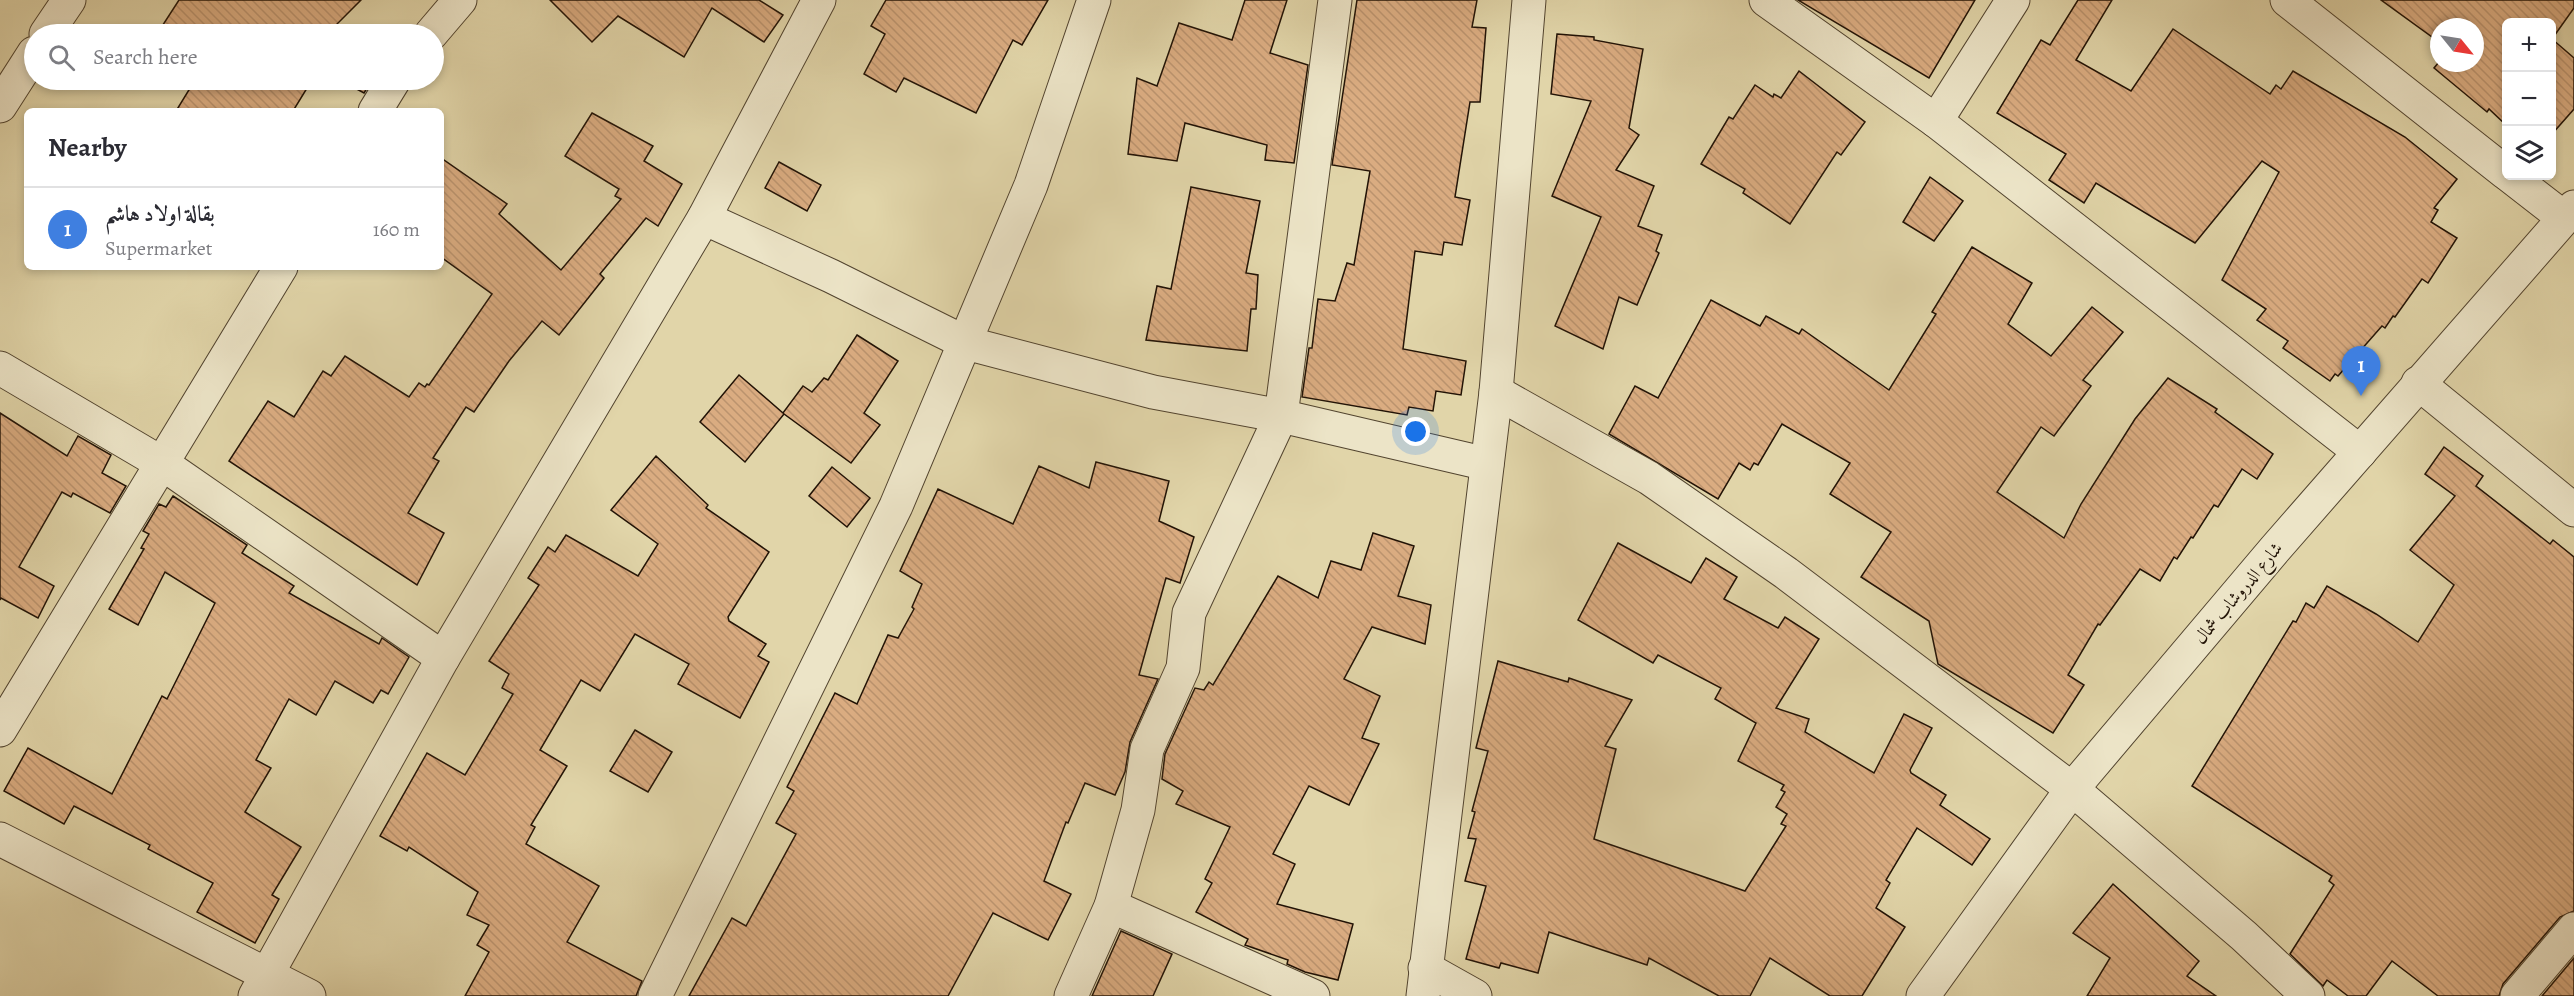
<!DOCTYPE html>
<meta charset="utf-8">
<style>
body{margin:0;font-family:Alegreya,Amiri,serif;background:#f7f7f7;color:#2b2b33}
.controls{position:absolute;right:18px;top:18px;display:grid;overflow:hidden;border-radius:9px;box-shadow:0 3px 9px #0003}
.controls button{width:54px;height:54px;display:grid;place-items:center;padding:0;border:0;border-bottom:2px solid #e1e1e2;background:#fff;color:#2b2b33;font:30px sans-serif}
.compass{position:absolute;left:2430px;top:18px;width:54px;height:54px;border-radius:50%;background:#fff;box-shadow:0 3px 9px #0003;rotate:120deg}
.you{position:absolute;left:1416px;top:432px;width:21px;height:21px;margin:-15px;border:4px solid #fff;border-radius:50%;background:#1a73e8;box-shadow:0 0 0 9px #1a73e833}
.badge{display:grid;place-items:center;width:39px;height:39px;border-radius:50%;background:#ea580c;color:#fff;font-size:20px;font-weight:700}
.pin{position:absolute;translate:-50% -50px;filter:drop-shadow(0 2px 3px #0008)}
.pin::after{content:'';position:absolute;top:32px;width:21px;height:18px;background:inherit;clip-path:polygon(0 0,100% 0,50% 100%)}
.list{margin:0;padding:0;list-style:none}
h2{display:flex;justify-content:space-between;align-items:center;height:78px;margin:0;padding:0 24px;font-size:26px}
h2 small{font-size:20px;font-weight:400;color:#7c7c81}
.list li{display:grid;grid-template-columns:39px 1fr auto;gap:18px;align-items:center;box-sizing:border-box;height:84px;padding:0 24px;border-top:2px solid #e1e1e2}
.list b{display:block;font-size:22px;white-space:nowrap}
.list p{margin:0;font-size:20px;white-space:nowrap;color:#7c7c81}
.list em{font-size:20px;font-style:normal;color:#7c7c81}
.icon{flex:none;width:33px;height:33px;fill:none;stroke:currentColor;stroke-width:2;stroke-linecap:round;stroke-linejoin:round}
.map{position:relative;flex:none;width:2574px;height:996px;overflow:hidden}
.search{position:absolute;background:#fff;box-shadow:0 3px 9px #0003;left:24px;top:24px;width:420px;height:66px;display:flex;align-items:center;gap:15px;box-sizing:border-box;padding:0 21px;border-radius:33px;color:#7c7c81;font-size:22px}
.panel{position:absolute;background:#fff;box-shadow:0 3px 9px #0003;left:24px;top:108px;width:420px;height:162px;border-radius:9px}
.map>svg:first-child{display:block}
</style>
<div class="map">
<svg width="2574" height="996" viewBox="0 0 2574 996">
<defs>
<pattern id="building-back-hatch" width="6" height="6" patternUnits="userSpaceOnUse" patternTransform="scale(1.5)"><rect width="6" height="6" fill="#daac81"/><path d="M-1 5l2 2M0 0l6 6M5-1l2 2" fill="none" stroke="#bb936e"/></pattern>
</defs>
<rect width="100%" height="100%" fill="#e1d5a9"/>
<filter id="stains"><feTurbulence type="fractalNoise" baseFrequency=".00333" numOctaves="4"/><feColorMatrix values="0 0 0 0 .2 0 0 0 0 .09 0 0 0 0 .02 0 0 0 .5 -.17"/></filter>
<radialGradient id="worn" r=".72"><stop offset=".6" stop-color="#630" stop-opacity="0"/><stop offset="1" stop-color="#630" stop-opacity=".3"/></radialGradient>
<!-- building -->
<g fill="url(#building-back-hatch)" stroke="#221306" stroke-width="1.5">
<path d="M179,0H361L337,24L353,34H157Z"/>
<path d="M550,0H759L783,15L764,42L712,8L684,57L618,16L592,42Z"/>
<path d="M886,0H1048L1022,45L1013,40L976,113L904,78L896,92L864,74L885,34L871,26Z"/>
<path d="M1245,0H1287L1270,53L1308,65L1294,163L1265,160L1267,145L1185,123L1177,161L1128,154L1137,78L1157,86L1179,23L1232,40Z"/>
<path d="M1357,0H1477L1472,27L1486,28L1480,102H1470L1455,197L1470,200L1462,245L1444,242L1442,255L1415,251L1403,349L1466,361L1461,395L1436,391L1433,411L1409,407L1407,415L1302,397L1309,348H1312L1318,299L1335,301L1347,263L1354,265L1370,171L1332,165Z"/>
<path d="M1798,0H1975L1929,78Z"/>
<path d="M2078,0H2112L2076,60L2131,91L2173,29L2270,94L2276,85L2281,89L2293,71L2405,137L2457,179L2434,208L2438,210L2431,222L2457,238L2428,283L2422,279L2395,317L2393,316L2385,328L2382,326L2338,376L2335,374L2330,381L2283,348L2288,341L2257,320L2266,309L2222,280L2279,172L2262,161L2195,243L2096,183L2084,203L2049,180L2066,154L1997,113L2041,40L2050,45Z"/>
<path d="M2381,0H2574V8L2552,39L2574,58V109L2552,134V22H2506V125L2489,109L2487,112L2434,68L2439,62L2475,63V27H2439V42Z"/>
<path d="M1557,34L1594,37V40L1643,49L1629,128L1639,135L1616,170L1654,186L1638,226L1662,235L1656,251L1659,253L1637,305L1619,297L1603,349L1555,326L1601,217L1552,196L1591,101L1551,94Z"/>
<path d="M1799,71L1865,122L1841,155L1837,152L1790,224L1743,193L1745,189L1701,164L1729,117L1733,119L1755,85L1773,97L1774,94L1781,98Z"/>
<path d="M195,80H312L293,111H176Z"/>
<path d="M340,80H372L364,93Z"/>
<path d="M592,113L653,146L644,161L682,184L658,226L646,218L600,274L604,278L559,335L542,321L509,361L474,412L466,407L433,458L439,461L408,513L444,533L417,585L229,461L268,401L294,417L323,371L331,376L345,356L409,397L419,383L425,387L427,384L429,385L492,294L441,257V158L507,204L499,214L561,270L621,199L615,196L619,189L565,156Z"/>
<path d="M779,162L821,185L807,211L765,188Z"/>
<path d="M1930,177L1963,201L1934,241L1903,222Z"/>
<path d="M1191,187L1260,201L1246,273L1258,275L1256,309H1251L1247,351L1146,340L1157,286L1171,289Z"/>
<path d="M1972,247L2032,283L2008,324L2051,356L2092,307L2123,332L2083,380L2091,386L2054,436L2041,427L1997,492L2064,538L2081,504L2135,419L2168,378L2217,409L2215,412L2273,454L2257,479L2242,469L2218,507L2214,505L2193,538L2191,537L2177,559L2174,557L2160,581L2140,569L2100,625L2098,624L2068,675L2084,685L2053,733L1938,664L1929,621L1861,577L1891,532L1830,494L1850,463L1782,424L1758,465L1754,463L1750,470L1739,463L1718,499L1609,434L1635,386L1658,398L1711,300L1760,326L1766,316L1799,334L1802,329L1889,390L1936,314L1932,312Z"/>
<path d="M857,335L898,361L864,413L880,425L851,463L784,414L745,462L700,422L739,375L783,413L803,386L812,392L824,378L828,380Z"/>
<path d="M0,413L67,456L78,436L111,455L102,473L126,486L110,513L73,493L71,497L62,492L19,567L54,586L38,618L1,598L0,600Z"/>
<path d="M2444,447L2483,476L2476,486L2550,544L2553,540L2574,557V911L2560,917L2503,984L2499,996H2438L2392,961L2366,996H2348L2327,980L2323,986L2290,954L2334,885L2329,881L2332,876L2192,786L2293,621L2296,622L2306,603L2314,608L2327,586L2376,614L2418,642L2454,585L2410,550L2455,496L2425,474Z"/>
<path d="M656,456L708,505L706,508L769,552L728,617L729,621L766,644L758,656L769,662L740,718L678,684L689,664L635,634L600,691L581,680L540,750L567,766L531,825L535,827L526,844L599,886L567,942L642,981L636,996H465L489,952L477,945L489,925L467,915L478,892L409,847L407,851L380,836L427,753L465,775L513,694L502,688L509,674L489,661L539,585L528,578L548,547L555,552L566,535L638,576L658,544L611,510Z"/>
<path d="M1096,462L1169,481L1159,521L1194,537L1180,583L1166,578L1139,675L1158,679L1130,742L1125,772L1115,795L1085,783L1068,823L1066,822L1044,881L1071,894L1048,940L993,913L948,996H689L732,918L746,926L796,834L776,823L794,791L787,787L835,693L857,704L888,635L898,638L914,609L912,607L922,584L900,571L938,489L1013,524L1039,466L1089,488Z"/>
<path d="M832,467L870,498L847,527L809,496Z"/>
<path d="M173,496L247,545L242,553L294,586L289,593L379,644L382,638L409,657L388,694L381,690L373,703L335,681L316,715L289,699L256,760L271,768L245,812L301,847L272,895L279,899L255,943L197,912L213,883L148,849L150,845L74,806L64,824L4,791L28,748L112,794L162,696L167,699L215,603L165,572L138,625L109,609L144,549L141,548L149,534L143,531L159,504L166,507Z"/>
<path d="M1373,533L1414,546L1398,596L1431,605L1425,644L1372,627L1344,679L1380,696L1362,738L1379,744L1349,805L1309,786L1273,854L1295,864L1277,904L1353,924L1338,980L1305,972L1287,964L1288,960L1245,945L1248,939L1196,912L1212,883L1205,879L1230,827L1176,804L1183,791L1162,779L1165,754L1195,688L1204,690L1209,682L1213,685L1278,576L1318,598L1331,561L1361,570Z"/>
<path d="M1618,543L1691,583L1706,558L1737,577L1724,599L1778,628L1785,617L1819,639L1776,708L1809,719L1805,732L1874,773L1904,714L1932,728L1910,770L1911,773L1946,795L1940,805L1990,839L1972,865L1917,828L1886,880L1890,883L1876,908L1905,927L1862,996H1830L1770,958L1750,996H1719L1649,958L1647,965L1549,932L1538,973L1501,963L1499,968L1466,959L1486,886L1465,881L1476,839L1468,838L1475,812L1472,811L1488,751L1476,748L1498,661L1568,682L1569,678L1632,700L1605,746L1616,749L1594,839L1745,891L1786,826L1781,824L1787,814L1776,807L1785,792L1781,790L1784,785L1738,761L1756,723L1715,699L1721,688L1658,655L1653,663L1578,620Z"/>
<path d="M635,730L672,752L648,792L610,771Z"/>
<path d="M2113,884L2199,961L2187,976L2216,996H2087L2110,958L2073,933Z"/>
<path d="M1121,931L1172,954L1153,996H1092Z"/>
<path d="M2574,958V996H2542Z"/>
</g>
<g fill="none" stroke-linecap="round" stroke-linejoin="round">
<!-- minor casing -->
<g stroke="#52442f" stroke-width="35">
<g id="minor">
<path d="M1766,0L1936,121L2360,452"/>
<path d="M2287,0L2506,173"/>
<path d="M46,34L69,0"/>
<path d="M431,34L460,0"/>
<path d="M0,106L34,53"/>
<path d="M375,111L394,80"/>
<path d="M1936,121L2013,0"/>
<path d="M2510,176L2564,218"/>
<path d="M704,218L831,276L966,343L1153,392L1281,416L1487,464"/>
<path d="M0,368L163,464L443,658"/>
<path d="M2418,383L2574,510"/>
<path d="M1496,392L1649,478L1786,573L2072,789L2244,936L2308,996"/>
<path d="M0,730L281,267"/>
<path d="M0,839L309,996"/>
<path d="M1111,906L1313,996"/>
<path d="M1425,968L1475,996"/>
<path d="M255,996L443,658L704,218L819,0"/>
<path d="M655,996L896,506L1031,185L1094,0"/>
<path d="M1071,996L1111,906L1138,810L1147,749L1183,668L1189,613L1281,416L1335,0"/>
<path d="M1423,996L1496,392L1529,0"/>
<path d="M1923,996L2072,789L2275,549L2574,207"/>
<path d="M2517,996L2574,929"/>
</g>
</g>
<!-- minor -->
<use href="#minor" stroke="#ece4c7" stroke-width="33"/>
</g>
<g text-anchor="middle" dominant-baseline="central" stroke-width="4.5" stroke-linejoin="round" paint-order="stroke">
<!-- street labels -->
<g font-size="18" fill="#221306" stroke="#ece4c7">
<text transform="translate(2238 593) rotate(-50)">شارع الدروشاب شمال</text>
</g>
</g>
<rect width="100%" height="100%" filter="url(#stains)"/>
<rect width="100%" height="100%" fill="url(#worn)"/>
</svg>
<div class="controls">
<button>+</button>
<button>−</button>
<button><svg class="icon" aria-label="layers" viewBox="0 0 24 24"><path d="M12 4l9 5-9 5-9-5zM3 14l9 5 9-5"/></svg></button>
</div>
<svg class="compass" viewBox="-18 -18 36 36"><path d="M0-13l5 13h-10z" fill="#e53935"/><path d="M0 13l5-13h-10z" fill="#7c7c81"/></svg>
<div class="you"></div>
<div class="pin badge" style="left:2361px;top:396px;background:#3f7fe0">1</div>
<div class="search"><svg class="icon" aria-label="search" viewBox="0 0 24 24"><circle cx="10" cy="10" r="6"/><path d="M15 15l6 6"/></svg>Search here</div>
<section class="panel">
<h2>Nearby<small></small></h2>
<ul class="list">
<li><span class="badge" style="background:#3f7fe0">1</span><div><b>بقالة اولاد هاشم</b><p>Supermarket</p></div><em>160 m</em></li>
</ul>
</section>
</div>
